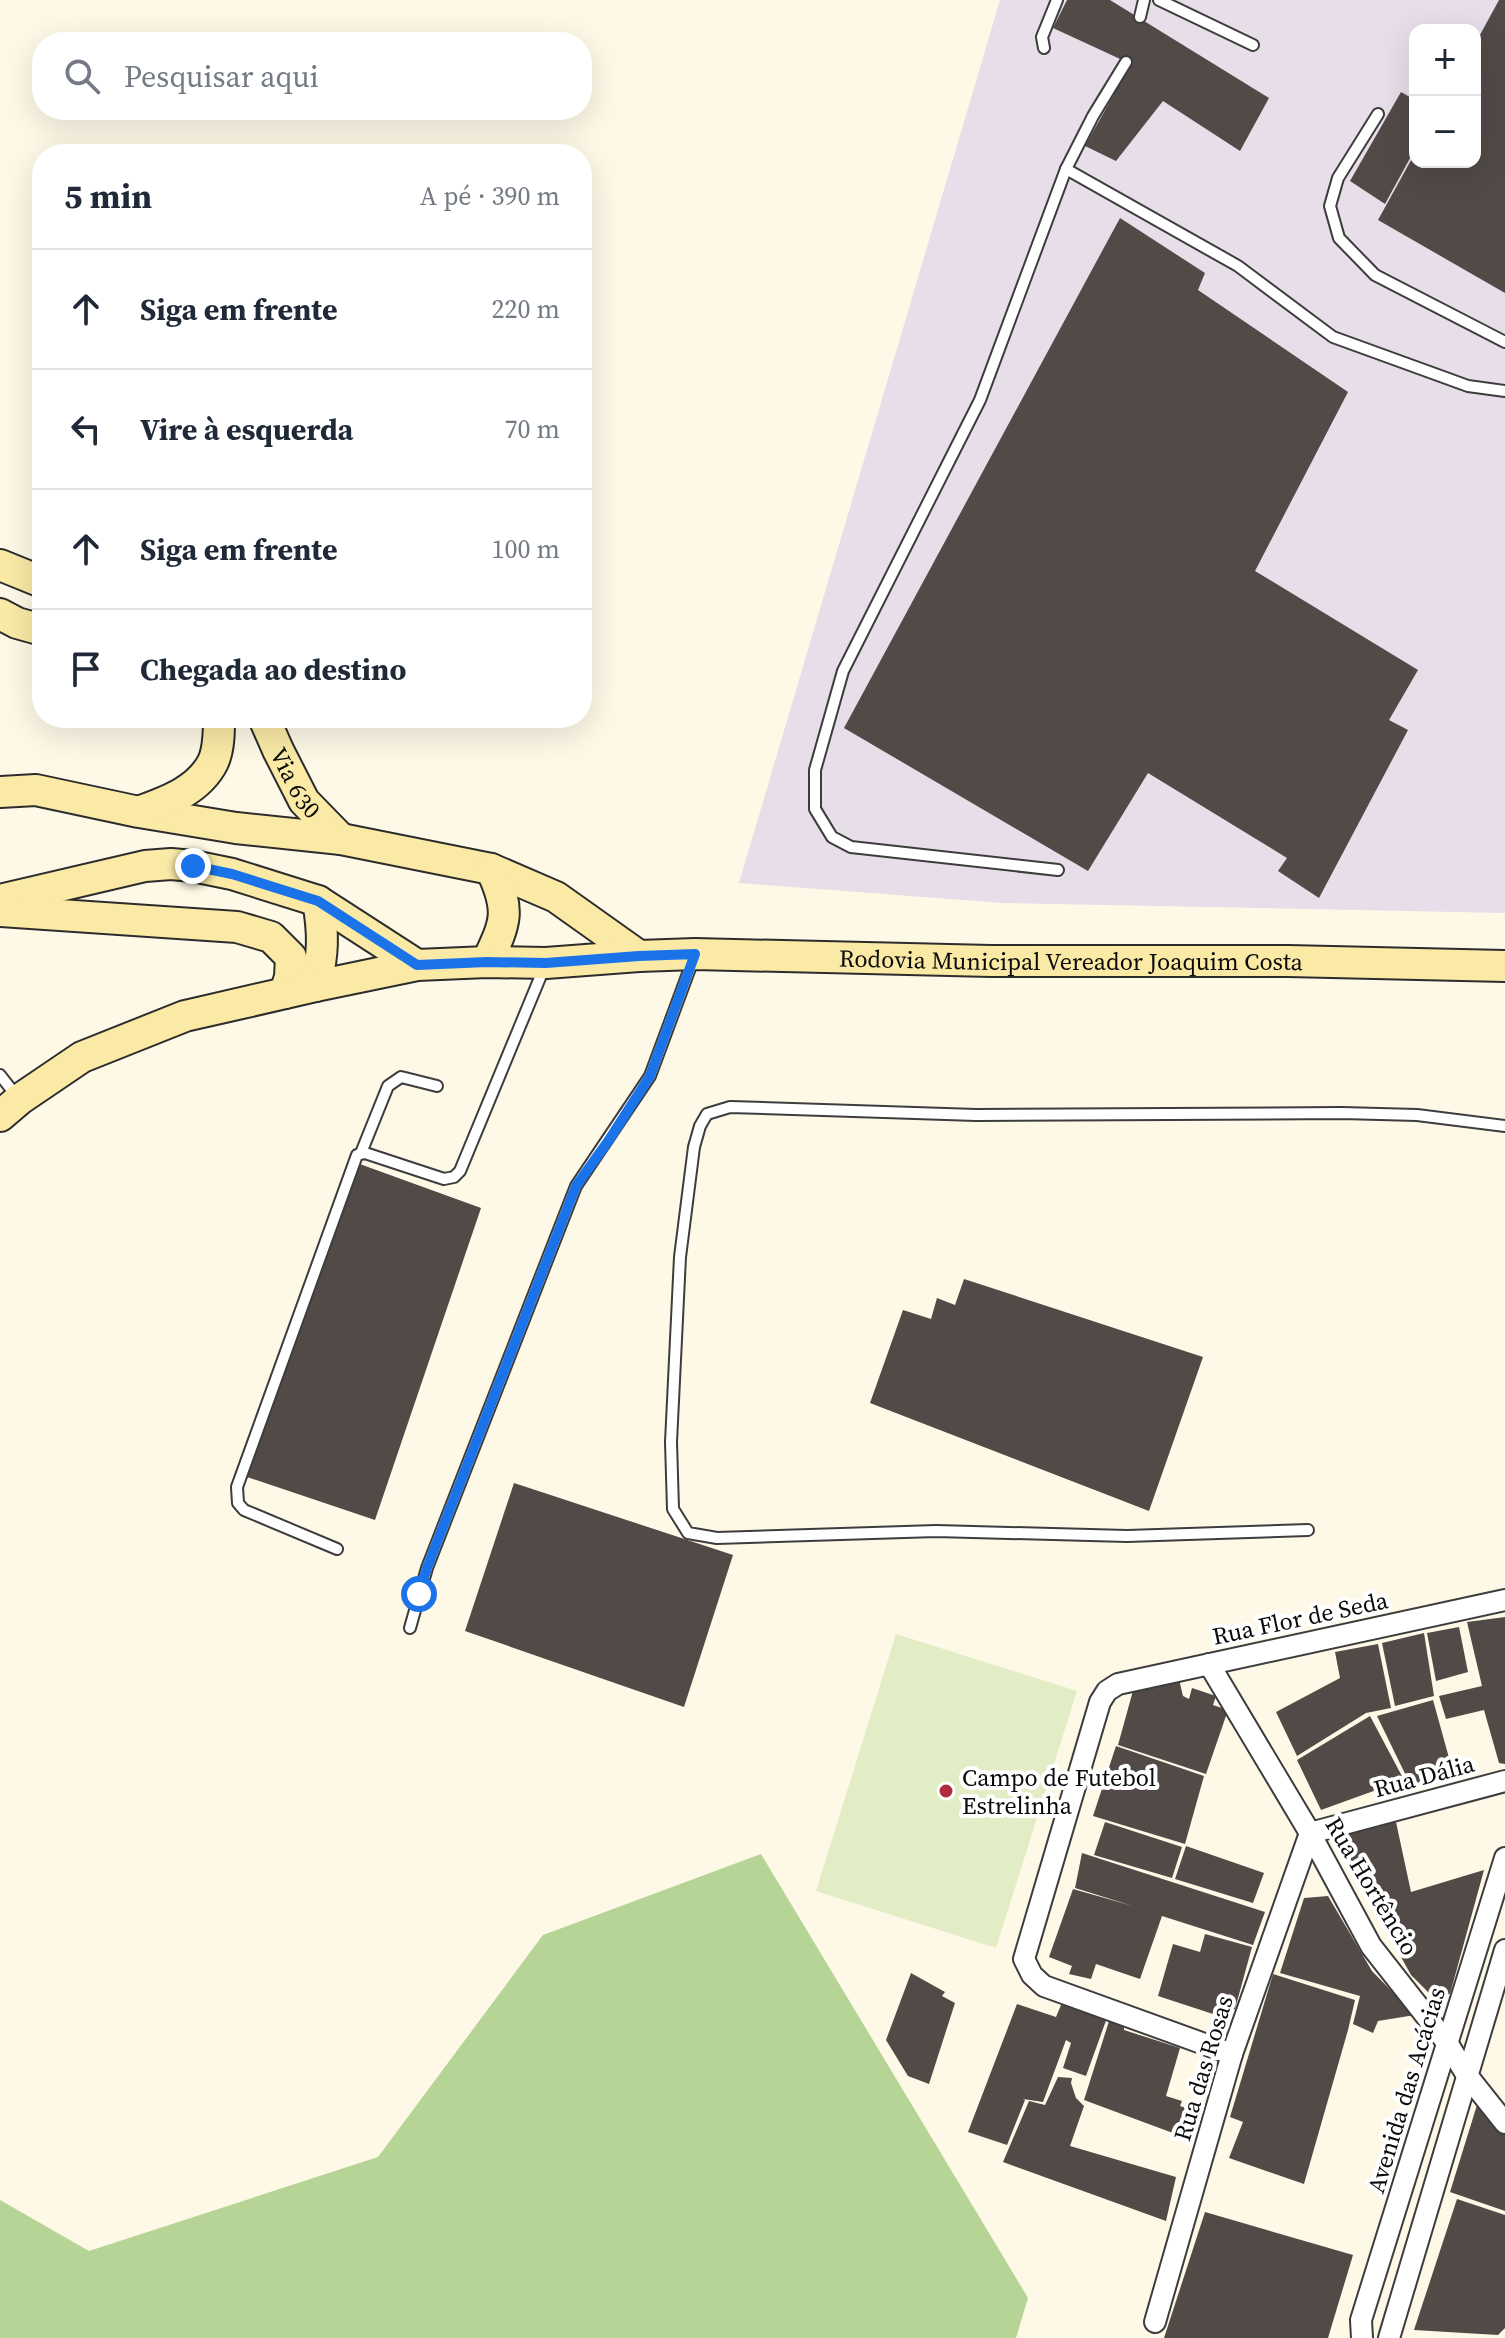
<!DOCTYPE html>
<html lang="pt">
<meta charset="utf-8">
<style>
body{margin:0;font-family:"Source Serif 4",serif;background:#f2f2f3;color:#1f2937}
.controls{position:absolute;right:24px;top:24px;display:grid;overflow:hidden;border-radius:16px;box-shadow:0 8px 32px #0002}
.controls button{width:72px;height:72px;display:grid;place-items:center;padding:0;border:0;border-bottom:2px solid #e0e1e3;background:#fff;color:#1f2937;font:40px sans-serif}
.stop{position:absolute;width:24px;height:24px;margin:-18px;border:6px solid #1a73e8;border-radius:50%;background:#fff}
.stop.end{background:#1a73e8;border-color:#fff;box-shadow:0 2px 8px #0008}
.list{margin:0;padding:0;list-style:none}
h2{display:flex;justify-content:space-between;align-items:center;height:104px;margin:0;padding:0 32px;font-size:34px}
h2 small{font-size:26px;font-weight:400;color:#747a83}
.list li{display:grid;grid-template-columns:52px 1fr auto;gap:24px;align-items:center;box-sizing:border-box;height:120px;padding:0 32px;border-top:2px solid #e0e1e3}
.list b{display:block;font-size:30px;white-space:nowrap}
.list em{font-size:26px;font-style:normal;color:#747a83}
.icon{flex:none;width:44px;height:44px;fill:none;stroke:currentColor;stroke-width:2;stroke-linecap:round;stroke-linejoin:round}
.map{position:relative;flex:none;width:1505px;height:2338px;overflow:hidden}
.search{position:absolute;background:#fff;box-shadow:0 8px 32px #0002;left:32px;top:32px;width:560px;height:88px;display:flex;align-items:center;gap:20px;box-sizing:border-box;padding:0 28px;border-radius:32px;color:#747a83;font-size:30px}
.panel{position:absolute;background:#fff;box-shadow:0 8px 32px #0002;left:32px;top:144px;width:560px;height:584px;border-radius:32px}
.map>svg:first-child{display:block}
</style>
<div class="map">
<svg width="1505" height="2338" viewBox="0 0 1505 2338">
<rect width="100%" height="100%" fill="#fef8e7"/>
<!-- industrial -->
<path fill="#e7dee9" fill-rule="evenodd" d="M1000,0H1505V913L1002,903L739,883ZM1415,30H1475V162H1415Z"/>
<!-- forest -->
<path fill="#b6d495" d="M761,1854L1028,2298L1016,2338H0V2200L89,2251L378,2157L543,1935Z"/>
<!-- pitch -->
<path fill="#e2edc6" d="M896,1634L1077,1691L996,1948L816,1891Z"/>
<!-- building -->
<g fill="#514a47">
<path d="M1067,0H1110L1269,98L1240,151L1163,101L1116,161L1085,146L1131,64L1053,28Z"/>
<path d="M1499,0H1505V293L1378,220L1415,153V162H1475V44Z"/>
<path d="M1401,92L1415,100V149L1385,204L1350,181Z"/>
<path d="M1120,218L1205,273L1198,290L1348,392L1255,571L1418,670L1389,720L1408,730L1319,898L1278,871L1287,858L1148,773L1088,871L844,728Z"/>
<path d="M357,1163L481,1208L375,1520L244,1476Z"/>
<path d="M964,1279L1203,1357L1149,1511L870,1403L903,1310L931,1319L937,1298L955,1305Z"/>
<path d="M514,1483L733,1555L684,1707L465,1631Z"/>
<path d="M1505,1617V1764L1499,1763L1484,1710L1446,1719L1439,1696L1482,1686L1467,1622Z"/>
<path d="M1459,1627L1468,1672L1436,1681L1427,1633Z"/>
<path d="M1424,1633L1434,1696L1395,1706L1382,1643Z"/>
<path d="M1378,1644L1391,1708L1366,1713L1297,1756L1276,1712L1340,1678L1335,1652Z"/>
<path d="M1179,1679L1183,1696L1189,1699L1192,1688L1216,1696L1213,1705L1228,1710L1206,1774L1118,1745L1134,1687Z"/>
<path d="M1433,1700L1454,1776L1411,1786L1377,1716Z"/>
<path d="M1370,1716L1404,1780L1321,1810L1297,1760Z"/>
<path d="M1116,1746L1204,1776L1185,1844L1093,1816Z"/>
<path d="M1105,1822L1182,1847L1172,1878L1094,1855Z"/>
<path d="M1396,1822L1411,1892L1484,1870L1450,1994L1432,1996L1411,1975L1335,1838Z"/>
<path d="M1186,1846L1264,1873L1253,1903L1175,1879Z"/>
<path d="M1082,1853L1265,1912L1253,1945L1162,1916L1140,1979L1096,1964L1091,1979L1069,1974L1072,1966L1049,1957L1073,1889L1133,1906L1075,1888Z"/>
<path d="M1328,1896L1372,1971L1415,2015L1378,2021L1373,2033L1353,2024L1360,1996L1280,1973L1304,1898Z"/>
<path d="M1205,1934L1252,1947L1235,2009L1216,2015L1158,1996L1173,1944L1200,1952Z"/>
<path d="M911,1973L945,1992L942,1996L955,2003L929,2084L908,2076L886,2040Z"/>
<path d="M1273,1974L1355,2000L1348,2030L1304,2184L1229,2158L1243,2122L1230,2117Z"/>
<path d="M1064,1998L1108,2015L1086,2076L1063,2068L1071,2043L1066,2040L1043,2102L1023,2099L1025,2100L1007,2145L968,2132L1017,2004L1056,2017Z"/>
<path d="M1110,2018L1124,2022V2030L1180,2048L1166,2096L1182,2101L1180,2106L1192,2110L1188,2124L1194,2126L1189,2139L1084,2100Z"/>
<path d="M1058,2077L1072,2078L1071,2083L1076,2098L1084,2106L1070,2146L1176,2177L1166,2221L1003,2162L1029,2101L1045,2105Z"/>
<path d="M1477,2105L1505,2135V2211L1450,2192Z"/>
<path d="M1457,2199L1505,2215V2328L1498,2335L1414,2330Z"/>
<path d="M1205,2212L1353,2255L1328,2338H1164Z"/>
</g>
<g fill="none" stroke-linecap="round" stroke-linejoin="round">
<!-- service casing -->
<g stroke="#3d3d3d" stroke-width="14">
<g id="service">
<path d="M1159,0L1253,45"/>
<path d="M1140,17L1144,0"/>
<path d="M1044,48L1042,37L1057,0"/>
<path d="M1378,114L1338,178L1330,206L1339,238L1375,275L1505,342"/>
<path d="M1066,169L1238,266L1333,337L1468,386L1505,391"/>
<path d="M1058,870L851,847L832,837L815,809V770L843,671L980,400L1066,169L1093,116L1126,62"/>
<path d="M0,1075L18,1098"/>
<path d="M361,1153L388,1086L401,1077L437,1086"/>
<path d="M1308,1530L1127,1536L936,1531L717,1538L688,1533L673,1509L671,1442L680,1257L694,1147L700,1126L707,1114L730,1107L976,1115L1342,1113L1417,1115L1505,1126"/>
<path d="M337,1549L244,1510L238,1503L237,1487L357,1155L365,1153L444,1179L454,1177L460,1171L544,968"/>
<path d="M410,1628L427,1568L576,1186L650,1076L693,960"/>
</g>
</g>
<!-- minor casing -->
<g stroke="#3d3d3d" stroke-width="24">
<g id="minor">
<path d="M1209,1664L1310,1833L1371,1946L1448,2044L1466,2074L1505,2123"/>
<path d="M1232,2054L1044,1986L1032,1975L1024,1959L1100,1702L1107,1691L1118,1684L1505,1600"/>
<path d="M1155,2322L1232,2054L1310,1833L1505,1781"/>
<path d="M1362,2338L1361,2320L1505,1858"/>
<path d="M1389,2338L1505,1950"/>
</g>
</g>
<!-- secondary casing -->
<g stroke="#2c2c2c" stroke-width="34">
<g id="secondary">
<path d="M0,565L42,582"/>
<path d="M0,614L17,623L42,630"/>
<path id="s1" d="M264,718L278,750L304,801L341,839"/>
<path d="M0,792L36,790L139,812L236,828L341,839L491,869L556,897L639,956"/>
<path d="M141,811C168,801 199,790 213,762C219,749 219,732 219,718"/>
<path d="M0,900L145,866L171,864L193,866L232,874L318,901L417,965"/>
<path d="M0,911L237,927L271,937L291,957L290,977L285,993"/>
<path d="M487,962C506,922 511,911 491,869"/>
<path d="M316,986C323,953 324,935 318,901"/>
<path id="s2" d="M0,1116L20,1099L82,1057L185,1016L316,986L417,965L487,962L546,963L639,956L695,954L991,961H1288L1505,966"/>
</g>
</g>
<!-- service -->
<use href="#service" stroke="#fff" stroke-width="10"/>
<!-- minor -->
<use href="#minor" stroke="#fff" stroke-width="20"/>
<!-- secondary -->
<use href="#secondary" stroke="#faeaa6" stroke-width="30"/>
</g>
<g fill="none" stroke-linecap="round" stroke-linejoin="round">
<!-- route -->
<path stroke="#1a73e8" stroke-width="10" d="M193,866L232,874L318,901L417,965L487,962L546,963L639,956L695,954L650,1076L609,1140L576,1186L427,1568L419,1594"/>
</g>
<!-- markers -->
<circle fill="#b02b3c" stroke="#fff" stroke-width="3" cx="946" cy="1791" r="8"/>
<g text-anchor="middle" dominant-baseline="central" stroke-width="8" stroke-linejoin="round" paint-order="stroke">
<!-- street labels -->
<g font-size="24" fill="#0a0a0a" stroke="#fff">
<text stroke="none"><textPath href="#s1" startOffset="72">Via 630</textPath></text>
<text stroke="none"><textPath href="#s2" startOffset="1104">Rodovia Municipal Vereador Joaquim Costa</textPath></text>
<text transform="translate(1300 1618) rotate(-12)">Rua Flor de Seda</text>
<text transform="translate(1424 1776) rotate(-15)">Rua Dália</text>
<text transform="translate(1372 1886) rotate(59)">Rua Hortêncio</text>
<text transform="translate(1203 2068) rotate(-73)">Rua das Rosas</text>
<text transform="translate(1406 2090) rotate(-73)">Avenida das Acácias</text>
</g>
<!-- poi labels -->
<g font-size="24" fill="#0a0a0a" stroke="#fff" text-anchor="start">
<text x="962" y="1777">Campo de Futebol<tspan x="962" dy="28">Estrelinha</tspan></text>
</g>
</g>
</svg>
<div class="controls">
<button>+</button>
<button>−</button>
</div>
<div class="stop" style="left:419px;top:1594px"></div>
<div class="stop end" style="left:193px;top:866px"></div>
<div class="search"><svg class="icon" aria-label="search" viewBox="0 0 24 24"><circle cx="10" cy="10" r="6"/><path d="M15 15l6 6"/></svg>Pesquisar aqui</div>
<section class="panel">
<h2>5 min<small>A pé · 390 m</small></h2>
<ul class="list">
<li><svg class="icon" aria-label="ahead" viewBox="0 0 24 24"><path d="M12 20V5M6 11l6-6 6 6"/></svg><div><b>Siga em frente</b></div><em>220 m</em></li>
<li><svg class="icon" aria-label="left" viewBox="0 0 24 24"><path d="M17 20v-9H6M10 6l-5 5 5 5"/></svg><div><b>Vire à esquerda</b></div><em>70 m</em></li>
<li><svg class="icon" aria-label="ahead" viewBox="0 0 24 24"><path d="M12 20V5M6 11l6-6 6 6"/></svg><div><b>Siga em frente</b></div><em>100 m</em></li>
<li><svg class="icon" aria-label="arrive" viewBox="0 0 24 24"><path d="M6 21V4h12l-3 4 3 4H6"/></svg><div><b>Chegada ao destino</b></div></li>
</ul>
</section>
</div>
